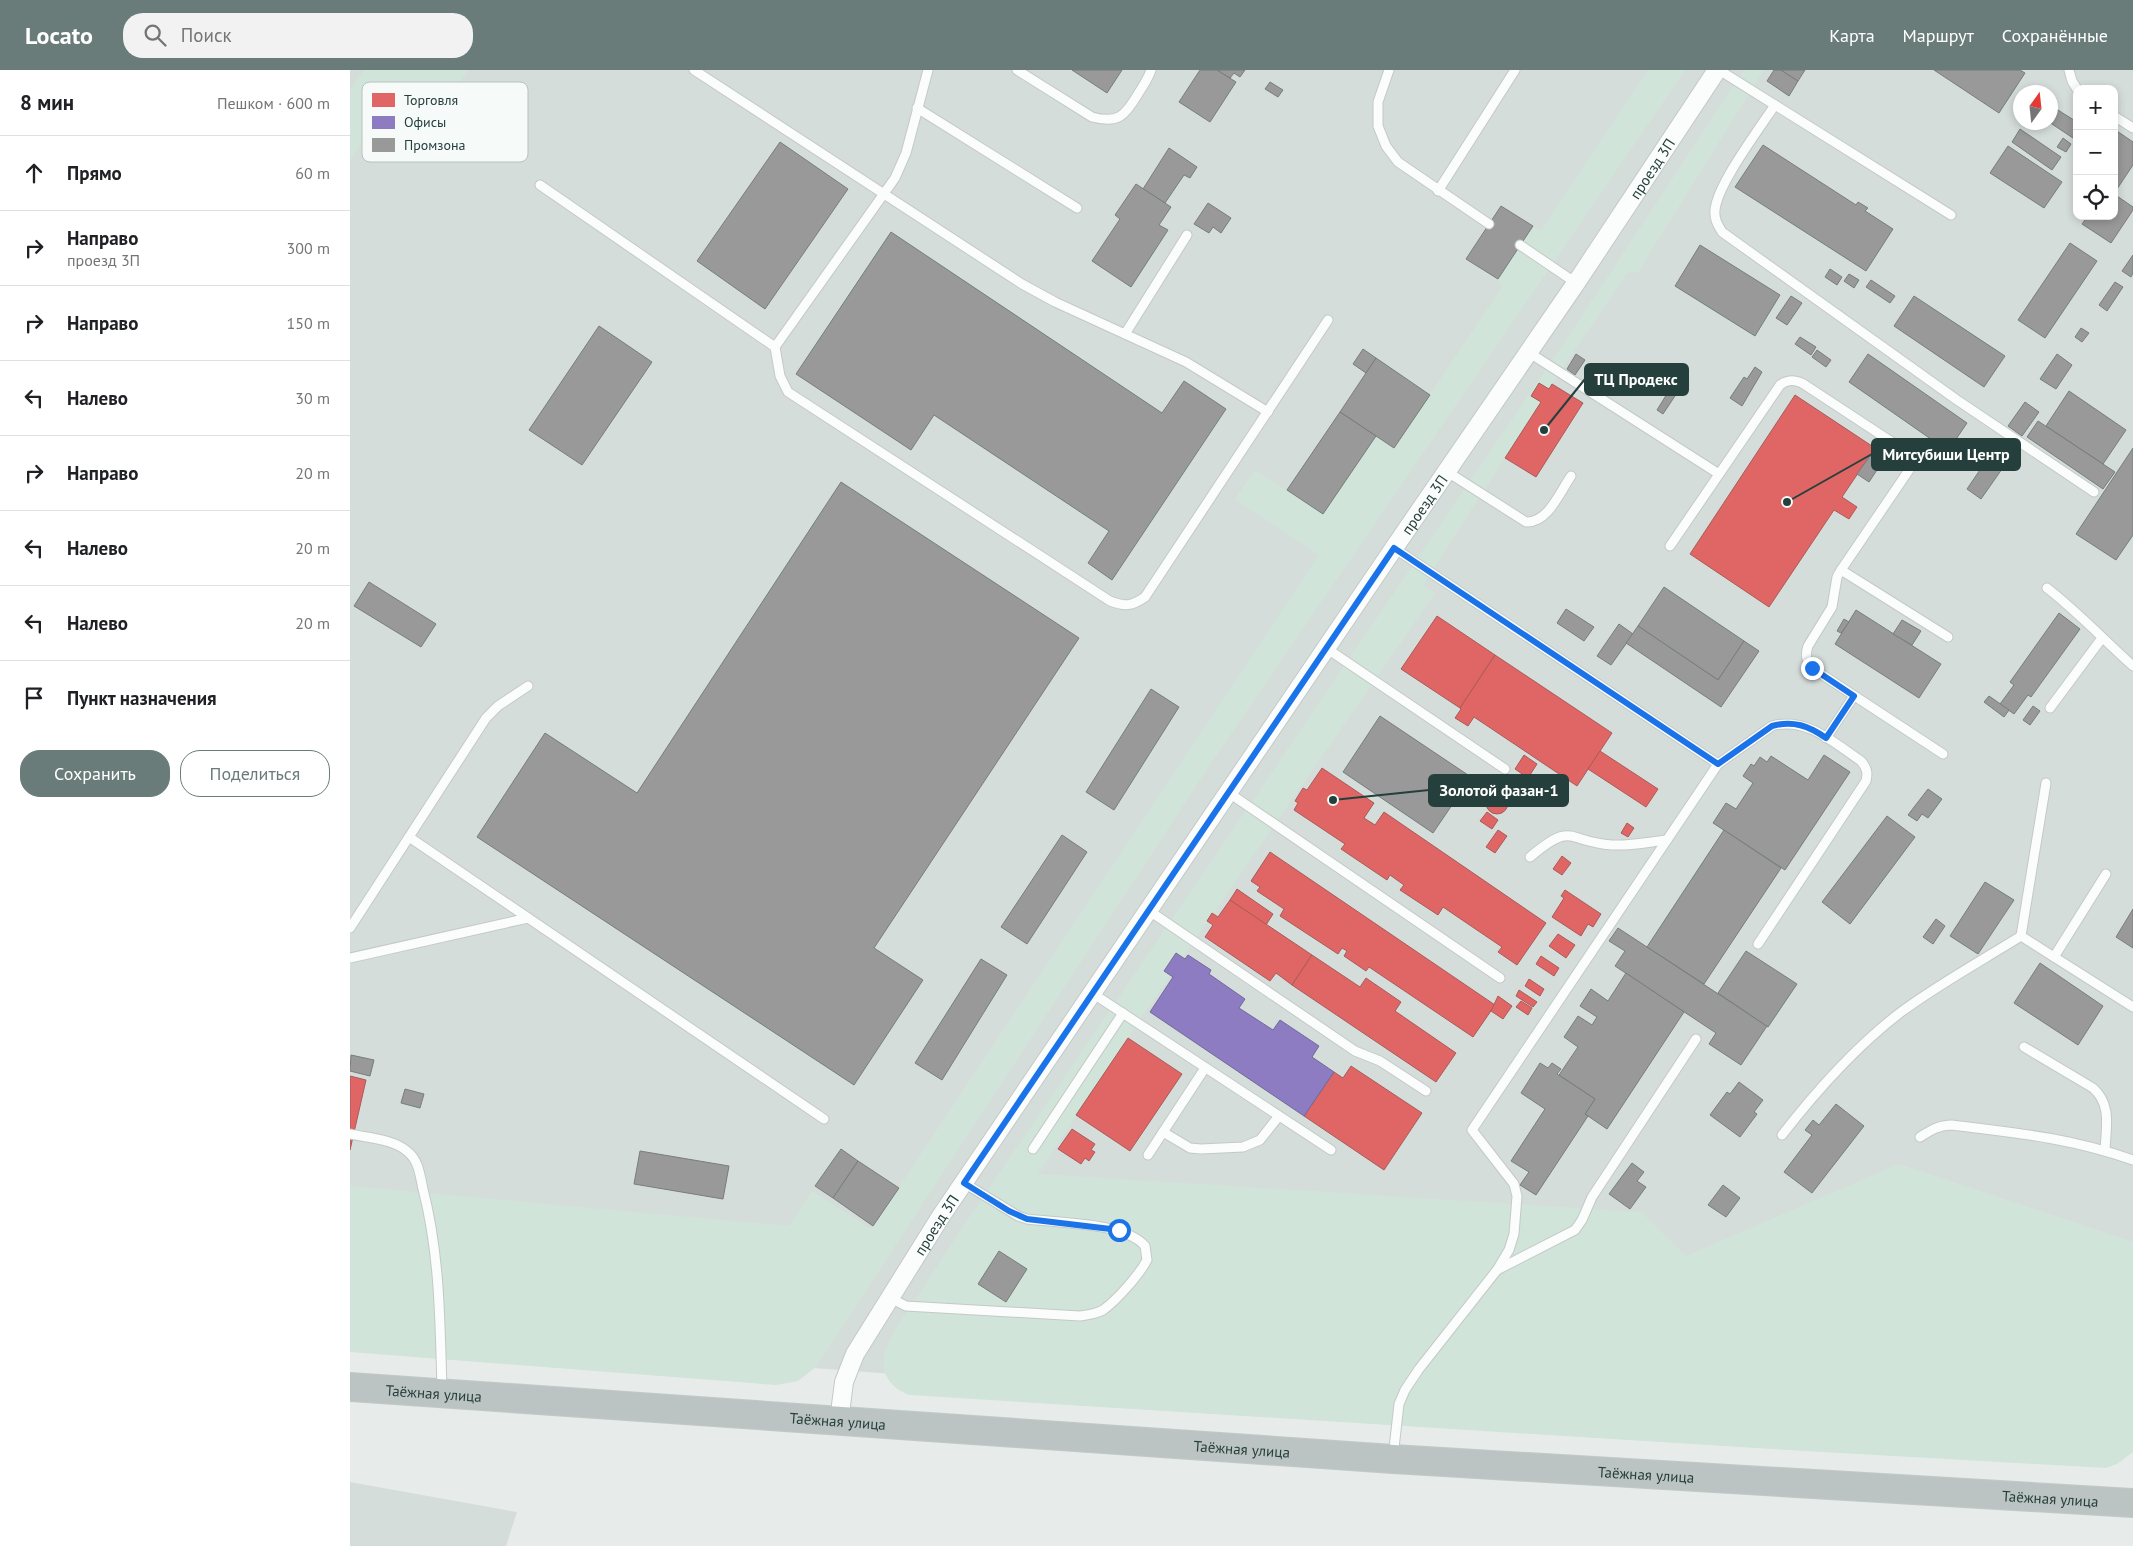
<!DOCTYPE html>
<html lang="ru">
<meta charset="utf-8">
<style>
body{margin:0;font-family:"PT Sans",sans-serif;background:#f2f2f2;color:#202124}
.controls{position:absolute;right:15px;top:15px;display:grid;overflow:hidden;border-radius:10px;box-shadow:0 2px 8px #0003}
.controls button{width:45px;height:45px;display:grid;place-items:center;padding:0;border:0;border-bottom:1px solid #e0e0e0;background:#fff;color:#202124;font:25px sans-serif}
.compass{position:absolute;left:1663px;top:15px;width:45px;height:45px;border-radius:50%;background:#fff;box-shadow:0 2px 8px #0003;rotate:15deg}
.stop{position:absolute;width:15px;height:15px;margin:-11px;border:4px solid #1a73e8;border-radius:50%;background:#fff}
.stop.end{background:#1a73e8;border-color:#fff;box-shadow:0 1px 5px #0008}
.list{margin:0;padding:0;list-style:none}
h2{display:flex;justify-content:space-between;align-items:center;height:65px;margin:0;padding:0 20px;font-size:21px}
h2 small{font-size:16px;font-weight:400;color:#757577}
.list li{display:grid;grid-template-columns:32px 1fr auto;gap:15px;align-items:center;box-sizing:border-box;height:75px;padding:0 20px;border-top:1px solid #e0e0e0}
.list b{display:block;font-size:19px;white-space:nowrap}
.list p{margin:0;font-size:16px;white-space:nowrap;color:#757577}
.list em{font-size:16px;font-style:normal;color:#757577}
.actions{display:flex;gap:10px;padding:15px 20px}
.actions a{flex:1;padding:11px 0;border:1px solid #697c79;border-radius:20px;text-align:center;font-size:18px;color:#697c79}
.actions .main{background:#697c79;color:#fff}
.icon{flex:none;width:28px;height:28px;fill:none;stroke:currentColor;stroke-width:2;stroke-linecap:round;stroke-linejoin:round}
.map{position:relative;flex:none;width:1783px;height:1476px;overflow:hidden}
header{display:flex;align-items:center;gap:30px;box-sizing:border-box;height:70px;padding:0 25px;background:#697c79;color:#fff}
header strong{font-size:24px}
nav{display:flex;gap:28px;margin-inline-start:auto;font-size:18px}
.search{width:350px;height:45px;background:#f2f2f2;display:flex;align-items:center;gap:12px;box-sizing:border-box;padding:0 18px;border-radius:20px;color:#757577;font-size:19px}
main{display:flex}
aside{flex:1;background:#fff}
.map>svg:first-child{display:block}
</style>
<header>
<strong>Locato</strong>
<div class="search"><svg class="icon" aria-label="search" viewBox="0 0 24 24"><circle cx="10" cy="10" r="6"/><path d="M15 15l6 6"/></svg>Поиск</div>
<nav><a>Карта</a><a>Маршрут</a><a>Сохранённые</a></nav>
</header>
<main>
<aside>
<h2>8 мин<small>Пешком · 600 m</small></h2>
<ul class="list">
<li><svg class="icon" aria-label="ahead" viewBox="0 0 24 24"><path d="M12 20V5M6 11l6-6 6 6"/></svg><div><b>Прямо</b></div><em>60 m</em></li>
<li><svg class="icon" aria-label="right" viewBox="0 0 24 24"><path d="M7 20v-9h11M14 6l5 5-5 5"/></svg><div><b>Направо</b><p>проезд 3П</p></div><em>300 m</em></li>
<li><svg class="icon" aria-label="right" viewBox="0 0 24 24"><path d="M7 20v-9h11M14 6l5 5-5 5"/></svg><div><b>Направо</b></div><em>150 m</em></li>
<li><svg class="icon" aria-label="left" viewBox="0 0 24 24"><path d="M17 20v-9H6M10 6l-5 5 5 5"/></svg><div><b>Налево</b></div><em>30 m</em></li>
<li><svg class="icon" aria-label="right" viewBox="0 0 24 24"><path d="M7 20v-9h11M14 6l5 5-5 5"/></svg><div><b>Направо</b></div><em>20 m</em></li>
<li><svg class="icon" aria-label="left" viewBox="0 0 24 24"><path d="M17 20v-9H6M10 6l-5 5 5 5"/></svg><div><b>Налево</b></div><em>20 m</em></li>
<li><svg class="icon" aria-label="left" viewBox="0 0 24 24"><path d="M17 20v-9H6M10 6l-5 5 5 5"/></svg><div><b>Налево</b></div><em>20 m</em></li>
<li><svg class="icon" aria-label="arrive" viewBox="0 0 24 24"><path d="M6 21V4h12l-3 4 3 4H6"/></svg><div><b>Пункт назначения</b></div></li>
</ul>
<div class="actions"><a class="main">Сохранить</a><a>Поделиться</a></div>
</aside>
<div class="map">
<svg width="1783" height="1476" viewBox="0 0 1783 1476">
<rect width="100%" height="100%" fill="#e7ecea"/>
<!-- built -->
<g fill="#d5ddda" fill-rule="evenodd">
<path d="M0,0H1783V1366L570,1306L50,1267L0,1261ZM1727,19H1764V146H1727ZM1670,22H1700V52H1670Z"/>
<path d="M0,1412L167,1442L156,1476H0Z"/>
</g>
<!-- green -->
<g fill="#d1e4d9">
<path d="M14,0H118L63,87L21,59L0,90V20Z"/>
<path d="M1298,0H1335L859,696L466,1297L448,1311L426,1315L0,1282V1116L439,1156L462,1121L521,1159L969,485L885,429L905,400L973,444L1026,366L1044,378L1153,216L1147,211L1183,156L1191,161Z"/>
<path d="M1394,0H1414L1288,202L1277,203L1202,314L1073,515L1085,523L797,939L688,1104L1291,1142L1336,1186L1549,1094L1783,1172V1382L1767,1394L1756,1398L1437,1380L560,1325C544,1320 531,1306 534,1288C538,1266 555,1245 567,1227C584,1201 601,1175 618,1149L1214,273Z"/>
</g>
<!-- shops -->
<g fill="#e06666" stroke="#a85b59">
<path d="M1189,313L1199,319L1202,314L1233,333L1186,407L1155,388L1191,332L1181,326Z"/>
<path d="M1445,325L1525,378L1492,427L1507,437L1499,449L1484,440L1419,537L1340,484Z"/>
<path d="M1087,546L1145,585L1110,638L1051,599Z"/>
<path d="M1145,585L1262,663L1227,716L1124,647L1118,656L1105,648L1111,639L1110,638Z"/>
<path d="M1250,681L1308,719L1296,737L1238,699Z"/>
<path d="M1174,685L1187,694L1178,708L1165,699Z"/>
<path d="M972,698L1024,733L1014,748L1025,755L1034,742L1196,853L1167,895L1148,882L1152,877L1093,837L1088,845L1050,820L1054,815L1040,805L1037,810L991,779L995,774L944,740L948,733L945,731L953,718L957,720Z"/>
<circle cx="1147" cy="733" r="11"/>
<path d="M1137,742L1148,750L1142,759L1130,751Z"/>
<path d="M1277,753L1284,758L1278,767L1271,763Z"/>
<path d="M1148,760L1157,766L1145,783L1136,777Z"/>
<path d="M920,782L1145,935L1123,967L1019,897L1016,901L994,886L997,881L992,878L988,884L930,846L934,839L907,821L910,817L901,811Z"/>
<path d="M1212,786L1221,793L1212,805L1203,799Z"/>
<path d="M887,819L923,844L916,855L880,830Z"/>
<path d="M1215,820L1251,844L1243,857L1238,854L1231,866L1202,847L1214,828L1211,826Z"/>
<path d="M880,830L962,885L942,915L926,903L920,911L855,867L863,855L857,851L862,843L868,847Z"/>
<path d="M1208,864L1225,875L1216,888L1199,876Z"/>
<path d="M962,885L1010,917L1016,908L1051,932L1045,941L1106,983L1086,1012L942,915Z"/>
<path d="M1191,886L1209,898L1204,906L1186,894Z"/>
<path d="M1179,909L1194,919L1190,926L1175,916Z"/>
<path d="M1169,920L1187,932L1183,937L1166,926Z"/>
<path d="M1148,926L1162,936L1153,949L1141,941Z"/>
<path d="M1171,931L1182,938L1178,945L1166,937Z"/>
<path d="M778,968L832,1004L780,1081L726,1045Z"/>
<path d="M1001,996L1072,1043L1034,1100L954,1046L984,1002L993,1008Z"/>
<path d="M0,1006L16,1010L0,1080Z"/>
<path d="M722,1059L745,1074L741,1080L745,1082L739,1091L735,1088L731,1094L708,1079Z"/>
</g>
<!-- offices -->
<path fill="#8e7cc3" stroke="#6e6a9a" d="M826,883L835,889L838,885L861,900L859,904L895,929L889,938L923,960L930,950L969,976L962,987L984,1002L954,1046L800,942L823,907L814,901Z"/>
<!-- industry -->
<g fill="#999" stroke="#767e7d">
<path d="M722,0H772L757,23Z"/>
<path d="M850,0H867L886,12L860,52L829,32Z"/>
<path d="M867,0H895L890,7L884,3L880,8Z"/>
<path d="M1424,0H1431L1448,11L1439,26L1417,11Z"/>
<path d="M1431,0H1455L1448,11Z"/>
<path d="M1584,0H1670L1675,3L1649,43Z"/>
<path d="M920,12L933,20L928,27L915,19Z"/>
<path d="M1700,35L1727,52V63L1723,68L1699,52H1700Z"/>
<path d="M1670,59L1711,87L1702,100L1662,72Z"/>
<path d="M1764,59L1783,72V95L1767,119L1764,117Z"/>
<path d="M1713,68L1721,74L1716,82L1707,77Z"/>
<path d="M430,72L498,119L415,239L347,191Z"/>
<path d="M1413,75L1506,135L1508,132L1518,138L1515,141L1543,159L1516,201L1385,117Z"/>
<path d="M1658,76L1712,112L1694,138L1640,103Z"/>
<path d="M819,78L847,97L840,108L834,105L815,133L793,119Z"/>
<path d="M786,114L821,137L809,155L818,160L781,217L742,191L770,149L765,145Z"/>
<path d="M1764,124L1783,137V140L1761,173L1732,154L1738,146H1764Z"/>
<path d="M858,133L881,148L871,163L863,157L859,163L844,154Z"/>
<path d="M1151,136L1183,156L1148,209L1116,189Z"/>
<path d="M541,162L812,343L834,311L876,339L762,510L738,493L759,461L584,345L561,380L446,304Z"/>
<path d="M1720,173L1747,191L1695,268L1668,250Z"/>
<path d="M1350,175L1430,225L1405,266L1325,216Z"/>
<path d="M1783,185V203L1781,207L1772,201Z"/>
<path d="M1480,199L1492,207L1487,215L1475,207Z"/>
<path d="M1499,204L1509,210L1504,218L1494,211Z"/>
<path d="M1521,210L1545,226L1540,233L1516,217Z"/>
<path d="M1765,212L1773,217L1757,241L1749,235Z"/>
<path d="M1441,226L1452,233L1437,255L1426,248Z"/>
<path d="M1564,226L1655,286L1634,317L1544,256Z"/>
<path d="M249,256L302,292L232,395L179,360Z"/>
<path d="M1731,258L1739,263L1732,272L1725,267Z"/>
<path d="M1450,267L1466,277L1461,285L1445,274Z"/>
<path d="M1013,279L1026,288L1016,303L1003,294Z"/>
<path d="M1467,280L1481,290L1476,297L1462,287Z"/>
<path d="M1226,284L1235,290L1225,305L1217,299Z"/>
<path d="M1518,284L1617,353L1598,381L1499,312Z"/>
<path d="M1707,284L1722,295L1706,319L1690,309Z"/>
<path d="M1026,288L1080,325L1044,378L990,342Z"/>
<path d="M1405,297L1412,302L1392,336L1380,328L1394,307L1397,309Z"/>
<path d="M1320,319L1327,323L1313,344L1307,340Z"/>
<path d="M1719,321L1776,360L1753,394L1696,356Z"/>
<path d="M1675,332L1689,342L1672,366L1658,356Z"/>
<path d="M990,342L1026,366L973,444L937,420Z"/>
<path d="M1688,351L1765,402L1753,419L1677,367Z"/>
<path d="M1651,369L1666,379L1631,429L1617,419Z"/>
<path d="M1783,378V465L1766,490L1726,464Z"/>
<path d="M1520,386L1531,394L1519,412L1507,404Z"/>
<path d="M491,412L729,568L524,878L573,910L504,1015L127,767L195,663L287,723Z"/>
<path d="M19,512L86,554L71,577L4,536Z"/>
<path d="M1314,517L1394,571L1368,610L1288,556Z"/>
<path d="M1216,539L1244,557L1234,571L1207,553Z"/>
<path d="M1506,540L1591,594L1569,628L1485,574Z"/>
<path d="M1709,543L1730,559L1681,627L1678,625L1664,644L1650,634L1664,615L1660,612Z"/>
<path d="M1494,549L1499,552L1491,563L1487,561Z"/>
<path d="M1552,550L1571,561L1562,575L1543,564Z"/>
<path d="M1269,554L1283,564L1261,595L1247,586Z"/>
<path d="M1288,556L1368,610L1394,571L1409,581L1371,637L1276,573Z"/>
<path d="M801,619L829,637L764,740L736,722Z"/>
<path d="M1639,626L1659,640L1654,647L1634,632Z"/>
<path d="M1683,636L1690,641L1680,655L1673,650Z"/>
<path d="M1030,646L1121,707L1083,763L993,702Z"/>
<path d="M1474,685L1500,702L1435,800L1363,753L1376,733L1386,739L1403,713L1393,706L1401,694L1404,696L1410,687L1417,692L1421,686L1458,710Z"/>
<path d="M1578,719L1592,729L1578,748L1572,744L1567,751L1558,745Z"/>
<path d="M1537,746L1565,767L1500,854L1472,832Z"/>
<path d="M1374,760L1431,798L1354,914L1297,877Z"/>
<path d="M712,765L737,782L677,874L651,857Z"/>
<path d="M1635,812L1664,830L1628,884L1600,866Z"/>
<path d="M1783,839V878L1766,867Z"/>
<path d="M1586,849L1595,856L1583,874L1573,867Z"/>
<path d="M1268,858L1417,956L1391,995L1359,974L1366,963L1265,896L1275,881L1259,871Z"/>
<path d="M1396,881L1447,914L1418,957L1368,923Z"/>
<path d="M631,889L657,905L592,1010L565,993Z"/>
<path d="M1690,893L1753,936L1728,975L1664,933Z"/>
<path d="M1276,903L1334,942L1257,1059L1235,1044L1245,1029L1209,1005L1228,977L1214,967L1228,946L1242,955L1247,947L1230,936L1241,919L1258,931Z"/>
<path d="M1,985L24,990L20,1006L0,1001Z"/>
<path d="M1190,993L1198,998L1202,993L1211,999L1207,1004L1245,1029L1235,1044L1238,1046L1186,1125L1170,1115L1179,1102L1161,1091L1195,1039L1171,1023Z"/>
<path d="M1389,1012L1413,1030L1404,1042L1407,1044L1390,1067L1360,1045L1377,1022L1380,1024Z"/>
<path d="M55,1019L74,1024L70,1038L51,1033Z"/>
<path d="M1486,1034L1514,1056L1462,1123L1434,1102L1462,1065L1455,1060L1463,1050L1469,1055Z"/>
<path d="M491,1079L508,1091L483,1128L465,1116Z"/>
<path d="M290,1081L379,1096L373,1129L284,1114Z"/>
<path d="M508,1091L549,1118L523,1156L483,1128Z"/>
<path d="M1282,1093L1294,1102L1287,1111L1296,1117L1280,1139L1259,1124Z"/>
<path d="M1373,1115L1390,1128L1376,1147L1358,1135Z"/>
<path d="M649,1181L677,1199L656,1232L628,1214Z"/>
</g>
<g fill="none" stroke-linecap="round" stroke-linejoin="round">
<!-- lane casing -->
<g stroke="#c4c9c7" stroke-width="11">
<g id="lane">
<path d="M344,0L672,214L705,232L836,292L918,342"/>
<path d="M667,0L742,47C768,54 775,46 788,24C793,16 798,9 801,0"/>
<path d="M1039,0L1028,32V56L1036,76L1048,92L1139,154"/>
<path d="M1369,0L1601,145"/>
<path d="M1719,0L1722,11L1727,19"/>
<path d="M1425,35C1409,59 1367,115 1365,140C1364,149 1368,155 1372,162L1607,330L1744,422"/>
<path d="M567,38L727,138"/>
<path d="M1764,46L1783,58"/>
<path d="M190,115L425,277L545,108L556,83L578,0"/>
<path d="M1088,121L1165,0"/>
<path d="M1170,175L1226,213"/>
<path d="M775,264L837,165"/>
<path d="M425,277L430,306L438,322L760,531C775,537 782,536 795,527L978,250"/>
<path d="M1178,282L1369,404"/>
<path d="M1096,401L1176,452C1198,453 1210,422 1221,406"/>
<path d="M1320,476L1430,315C1437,310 1443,309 1452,313L1554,380L1561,393L1559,400L1491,500L1487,507L1482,537L1458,576C1455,585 1456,590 1462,598L1593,684"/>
<path d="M1044,478L1368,694"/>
<path d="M1491,500L1598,567"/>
<path d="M1697,518C1728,542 1754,570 1783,596"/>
<path d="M976,578L1155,699"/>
<path d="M1700,638L1752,568"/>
<path d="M1476,668L1504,626"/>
<path d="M879,723L1150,908"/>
<path d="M59,767L474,1049"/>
<path d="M1180,787C1224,750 1216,772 1262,775C1280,776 1299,772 1317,770"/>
<path d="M798,840L1005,981L1030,991L1076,1021"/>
<path d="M0,858L136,648L148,636L178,616"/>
<path d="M1671,866L1696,713"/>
<path d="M1704,887L1756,804"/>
<path d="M0,888L178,848"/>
<path d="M742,923L981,1080"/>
<path d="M1674,977L1743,1018C1762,1035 1756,1057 1755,1080"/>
<path d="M813,1062L840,1078L851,1079L893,1077L910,1070L929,1046"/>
<path d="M0,1064C18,1068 44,1069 58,1082C69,1091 70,1106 73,1119C90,1185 90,1252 92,1320"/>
<path d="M1432,1065C1467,1020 1505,977 1551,942C1589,914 1631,891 1671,866L1783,937"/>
<path d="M1570,1067C1581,1060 1589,1055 1602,1055C1667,1063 1721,1068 1783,1090"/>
<path d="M683,1079L773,943"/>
<path d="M798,1085L855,998"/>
<path d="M1147,1200L1225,1160L1232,1150L1242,1127L1346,969"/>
<path d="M540,1228L556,1236L730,1246C738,1245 746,1244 753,1240C767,1230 789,1205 797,1190L795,1176C774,1152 708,1153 677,1149L668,1146L614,1113"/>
<path d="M1043,1387L1049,1334L1055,1320L1069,1299L1147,1200L1159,1180L1164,1164L1167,1126L1164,1114L1122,1060L1368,694L1422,656C1456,646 1484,673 1511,691C1517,698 1518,703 1516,711L1408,874"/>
</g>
</g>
<!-- street casing -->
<g stroke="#c4c9c7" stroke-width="20">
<g id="street">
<path id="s1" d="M489,1351L494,1312L505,1284L591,1146L1044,478L1226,213L1367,0"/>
</g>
</g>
<!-- highway casing -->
<g stroke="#c2cac9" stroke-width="30">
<g id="highway">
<path id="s2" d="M0,1317L1043,1389L1783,1433"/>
</g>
</g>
<!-- lane -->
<use href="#lane" stroke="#fbfcfc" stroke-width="9"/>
<!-- street -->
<use href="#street" stroke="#fbfcfc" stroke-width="18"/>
<!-- highway -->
<use href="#highway" stroke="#bcc4c3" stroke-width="28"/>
</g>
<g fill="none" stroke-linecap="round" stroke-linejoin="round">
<!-- route -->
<path stroke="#1a73e8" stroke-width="6" d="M769,1160L677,1149L659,1141L614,1113L1044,478L1368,694L1422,656C1443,650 1459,656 1476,668L1504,626L1462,598"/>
</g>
<g text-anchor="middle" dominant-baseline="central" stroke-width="5" stroke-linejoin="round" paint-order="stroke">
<!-- street labels -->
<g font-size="15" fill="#25403c" stroke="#f6faf9">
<text stroke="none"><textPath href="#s1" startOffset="1498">проезд 3П</textPath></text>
<text stroke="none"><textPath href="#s1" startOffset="1092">проезд 3П</textPath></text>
<text stroke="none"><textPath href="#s1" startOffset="222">проезд 3П</textPath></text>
<text stroke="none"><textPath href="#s2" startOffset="84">Таёжная улица</textPath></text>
<text stroke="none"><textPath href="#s2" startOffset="489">Таёжная улица</textPath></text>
<text stroke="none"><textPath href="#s2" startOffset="894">Таёжная улица</textPath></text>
<text stroke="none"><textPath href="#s2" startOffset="1299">Таёжная улица</textPath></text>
<text stroke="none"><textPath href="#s2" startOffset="1704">Таёжная улица</textPath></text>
</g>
</g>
<!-- legend -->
<rect x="12" y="12" width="166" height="80" rx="8" fill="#f6faf9" stroke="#b7c2c0" stroke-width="1"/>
<rect x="22" y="23" width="23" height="14" fill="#e06666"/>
<rect x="22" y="46" width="23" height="13" fill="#8e7cc3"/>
<rect x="22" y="68" width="23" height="14" fill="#999"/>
<g font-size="14" fill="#25403c">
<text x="54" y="35">Торговля</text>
<text x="54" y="57">Офисы</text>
<text x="54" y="80">Промзона</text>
</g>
<!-- callouts -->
<path fill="none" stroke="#25403c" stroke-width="2" d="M1194 360L1235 309M1437 432L1522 384M983 730L1079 720"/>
<g fill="#25403c" stroke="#f6faf9" stroke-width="2">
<circle cx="1194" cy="360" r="5"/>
<circle cx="1437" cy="432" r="5"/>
<circle cx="983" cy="730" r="5"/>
</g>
<g fill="#25403c" stroke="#25403c" stroke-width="2">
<rect x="1235" y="294" width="103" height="31" rx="5"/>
<rect x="1522" y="369" width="148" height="31" rx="5"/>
<rect x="1079" y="705" width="139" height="31" rx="5"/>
</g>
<g font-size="16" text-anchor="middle" font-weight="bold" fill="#fff">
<text x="1286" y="315">ТЦ Продекс</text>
<text x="1596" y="390">Митсубиши Центр</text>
<text x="1149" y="726">Золотой фазан-1</text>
</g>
</svg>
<div class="controls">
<button>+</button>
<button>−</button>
<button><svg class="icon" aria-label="locate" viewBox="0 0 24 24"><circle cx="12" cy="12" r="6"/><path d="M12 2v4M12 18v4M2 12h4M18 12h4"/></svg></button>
</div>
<svg class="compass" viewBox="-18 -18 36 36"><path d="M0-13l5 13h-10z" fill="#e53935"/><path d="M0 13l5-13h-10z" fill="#757577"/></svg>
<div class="stop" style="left:769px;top:1160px"></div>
<div class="stop end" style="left:1462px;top:598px"></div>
</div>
</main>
